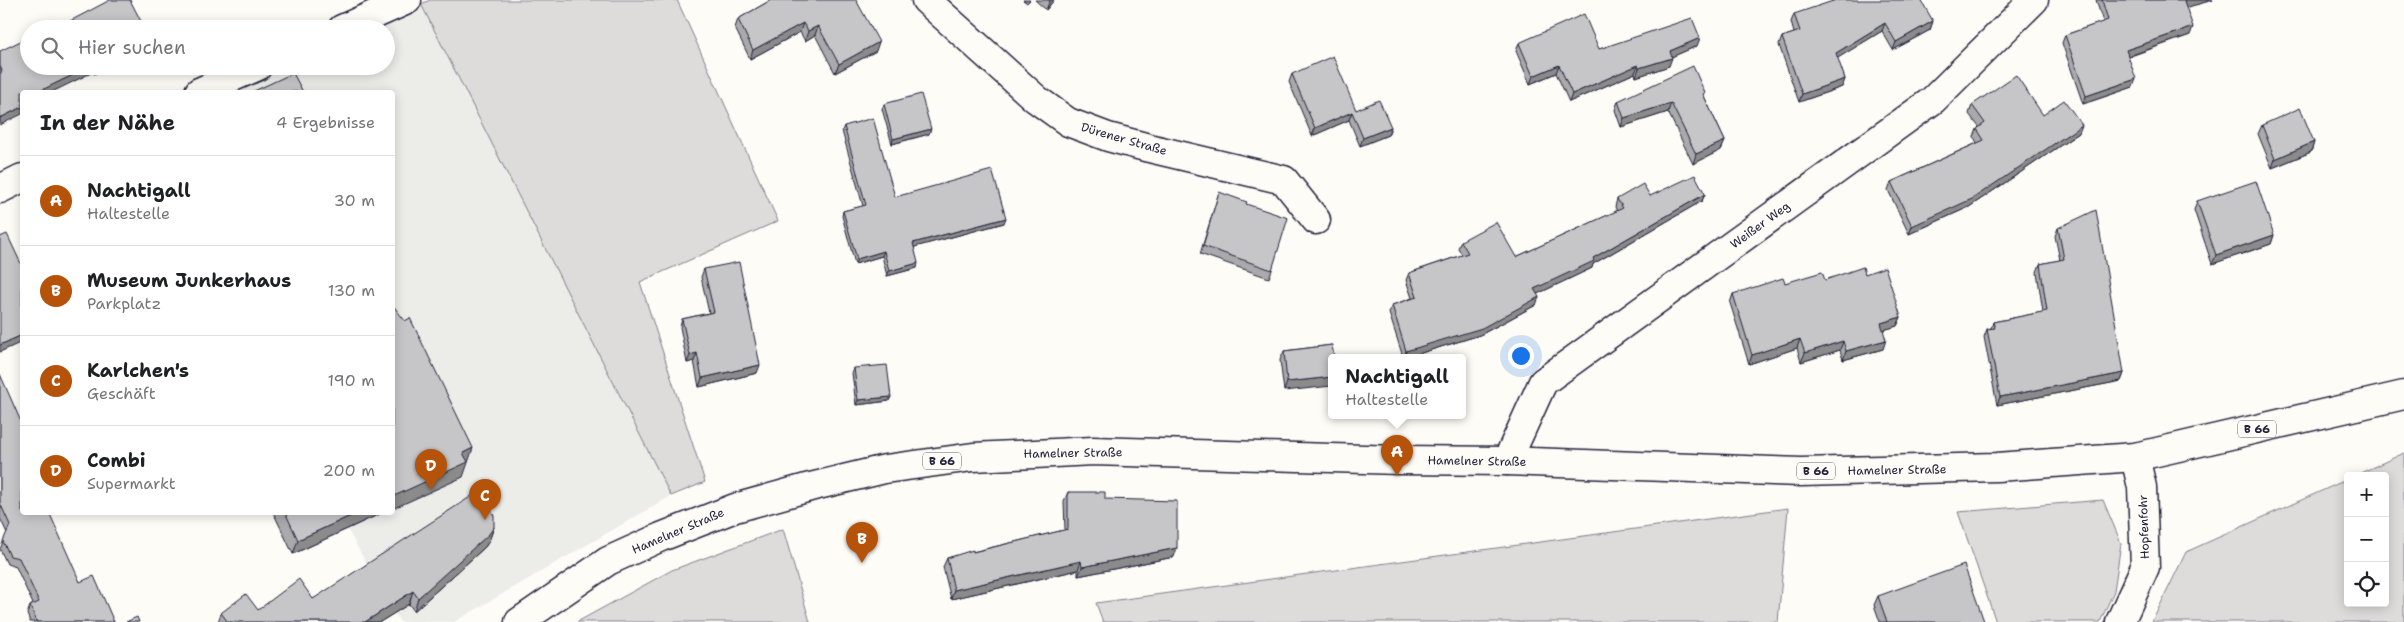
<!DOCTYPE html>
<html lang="de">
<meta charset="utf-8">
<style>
body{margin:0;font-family:"Shantell Sans",sans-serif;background:#f6f6f6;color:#202124}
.controls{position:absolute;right:15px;bottom:15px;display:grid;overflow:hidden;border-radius:5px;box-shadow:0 2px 12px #0003}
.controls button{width:45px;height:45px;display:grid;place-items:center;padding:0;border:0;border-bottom:1px solid #e0e0e0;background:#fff;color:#202124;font:25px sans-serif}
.you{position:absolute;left:1520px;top:355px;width:18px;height:18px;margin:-12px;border:4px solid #fff;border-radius:50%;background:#1a73e8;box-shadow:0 0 0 8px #1a73e833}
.badge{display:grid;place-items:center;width:32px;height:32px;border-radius:50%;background:#b45309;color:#fff;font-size:16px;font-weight:700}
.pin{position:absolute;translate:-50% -41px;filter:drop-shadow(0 1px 2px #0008)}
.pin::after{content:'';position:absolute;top:26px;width:18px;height:15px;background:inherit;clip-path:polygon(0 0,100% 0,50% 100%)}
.popup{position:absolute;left:1328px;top:354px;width:138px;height:65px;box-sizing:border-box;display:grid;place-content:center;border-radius:5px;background:#fff;filter:drop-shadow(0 1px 4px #0005);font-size:16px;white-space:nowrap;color:#757577}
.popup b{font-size:19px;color:#202124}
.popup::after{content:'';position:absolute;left:50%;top:100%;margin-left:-10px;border:10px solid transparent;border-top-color:#fff}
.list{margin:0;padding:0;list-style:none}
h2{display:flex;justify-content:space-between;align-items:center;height:65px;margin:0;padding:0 20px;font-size:21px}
h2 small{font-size:16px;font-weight:400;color:#757577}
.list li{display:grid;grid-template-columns:32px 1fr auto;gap:15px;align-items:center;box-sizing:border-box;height:90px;padding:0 20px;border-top:1px solid #e0e0e0}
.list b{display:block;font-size:19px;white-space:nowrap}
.list p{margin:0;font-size:16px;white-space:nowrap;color:#757577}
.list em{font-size:16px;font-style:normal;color:#757577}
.icon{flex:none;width:28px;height:28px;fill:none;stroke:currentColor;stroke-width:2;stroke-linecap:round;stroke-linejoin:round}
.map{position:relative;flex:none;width:2404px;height:622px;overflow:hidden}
.search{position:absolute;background:#fff;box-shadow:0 2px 12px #0003;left:20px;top:20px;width:375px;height:55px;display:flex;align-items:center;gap:12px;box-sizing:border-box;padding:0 18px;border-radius:28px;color:#757577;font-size:19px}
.panel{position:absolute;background:#fff;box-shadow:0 2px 12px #0003;left:20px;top:90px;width:375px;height:425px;border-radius:5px}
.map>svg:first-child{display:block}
</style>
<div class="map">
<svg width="2404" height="622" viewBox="0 0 2404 622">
<rect width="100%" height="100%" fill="#fdfcf7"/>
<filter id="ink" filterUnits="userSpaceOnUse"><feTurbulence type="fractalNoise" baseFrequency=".02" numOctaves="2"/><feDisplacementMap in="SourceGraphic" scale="10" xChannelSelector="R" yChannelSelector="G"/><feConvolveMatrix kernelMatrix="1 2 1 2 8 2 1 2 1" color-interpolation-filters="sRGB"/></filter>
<g filter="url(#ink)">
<!-- built -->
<path fill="#ecece9" d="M421,4L671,496L454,622H400L338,513L392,512V92H222L282,66H386V29H366Z"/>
<!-- green -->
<g fill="#dddcdb" stroke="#807f8b">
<path d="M430,0H677L778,221L640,282L705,482L671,496L421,4Z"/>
<path d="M2404,453V622H2152L2186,552L2348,479V603H2385V476H2354Z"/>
<path d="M2103,500L2121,543L2114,591L2100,622H1996L1958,512Z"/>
<path d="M1788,508L1778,622H1103L1096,603Z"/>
<path d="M783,529L810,622H577L672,570Z"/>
</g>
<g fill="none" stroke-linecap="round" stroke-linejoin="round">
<!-- street casing -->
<g stroke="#22223b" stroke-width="31">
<g id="street">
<path d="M926,0L1036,99L1068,122L1108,137L1149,148L1284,180L1316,220"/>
<path d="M342,29L407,0"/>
<path d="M199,92L258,66"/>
<path d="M0,189L22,178"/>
<path d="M1507,461L1543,382L1933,100L2034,0"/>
<path d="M2120,622L2145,567L2142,487L2135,457"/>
</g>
</g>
<!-- primary casing -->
<g stroke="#22223b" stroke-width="31">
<path id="primary" d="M519,622L608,561L661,537L735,508L810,487L885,469L973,457L1093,451L1399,460L1507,461L1801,472L1997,467L2135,457L2404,395"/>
</g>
<!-- street -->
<use href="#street" stroke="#fdfcf7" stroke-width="28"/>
<!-- primary -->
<use href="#primary" stroke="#fdfcf7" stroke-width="28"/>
</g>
<!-- wall -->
<g fill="#aaaaac" stroke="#22223b">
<path d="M771,0L876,51L835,73L815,35L805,41L800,32L750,59L735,28L738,19Z"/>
<path d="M1023,0H1030L1027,3Z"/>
<path d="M1035,0H1054L1046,10Z"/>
<path d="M2096,0H2213L2186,7L2190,35L2128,57L2133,87L2083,104L2062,43L2065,35L2103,22Z"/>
<path d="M1794,14L1933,21L1930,30L1893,50L1882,31L1837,58L1845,79L1842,87L1799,102L1779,45L1782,37L1794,33L1791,22Z"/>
<path d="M1519,43L1599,49L1697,46L1671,57L1669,66L1636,77L1635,73L1569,102L1556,73L1530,84L1516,51Z"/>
<path d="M0,51L29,66H110L94,74L93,72L22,92L0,125Z"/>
<path d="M1292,74L1356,110L1391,127L1388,135L1360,146L1349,120L1312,136L1289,82Z"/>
<path d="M1705,93L1704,96L1725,141L1721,150L1693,164L1668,112L1621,127L1615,110L1618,101Z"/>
<path d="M884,104L929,134L892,144L882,109Z"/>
<path d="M1972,105L2043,115L2079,133L1969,207L1909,234L1888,190L1891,182L1977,143L1974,137L1977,129L1979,127L1969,114Z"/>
<path d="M2262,125L2314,142L2311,152L2272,168L2258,134Z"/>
<path d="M844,126L895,197L1004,223L914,247L917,268L887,276L882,256L855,264L842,216L843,211L863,206L842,131Z"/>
<path d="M1219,192L1272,270L1269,278L1200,254Z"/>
<path d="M1705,194L1702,201L1593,264L1592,268L1537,294L1536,305L1480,335L1408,357H1403L1389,313L1392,305L1412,298L1406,280L1409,273L1462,255L1458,248L1461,241L1516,257L1617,211L1615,207L1617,199L1650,196Z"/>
<path d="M2197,201L2274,235L2271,244L2212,264L2194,210Z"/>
<path d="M2058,228L2124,373L2121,381L1997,405L1984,337L1987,329L1991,328L1993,322L2043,312L2037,272L2040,264L2060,260L2055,236Z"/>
<path d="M704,269L757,373L699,387L694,361L687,363L680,327L682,319L709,313L701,277Z"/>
<path d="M1865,274L1901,317L1897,326L1883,330V349L1843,360L1840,350L1801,362L1797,348L1749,364L1730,303L1733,294L1785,283L1825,280Z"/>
<path d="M1332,345L1284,391L1280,360L1284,351Z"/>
<path d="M854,368L889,401L856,405L852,373Z"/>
<path d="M0,374L22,512L80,582L114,622H30L27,614L30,606L33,604L16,567L7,564L0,549L7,533L0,518Z"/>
<path d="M1068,492L1105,499L1174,557L1078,576V570L951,599L943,567L947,558L1065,530L1064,501Z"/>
<path d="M273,512H384L293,554Z"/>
<path d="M494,527L489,541L485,547L414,611L409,604L380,622H218L221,613L258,610L313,599Z"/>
<path d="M1878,596L1983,622H1880L1874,605Z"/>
</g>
<!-- shaded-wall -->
<g fill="#8b8b8c" stroke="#22223b">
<path d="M1050,0H1054L1046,10Z"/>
<path d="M2186,0H2213L2181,9L2184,1Z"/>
<path d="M1933,21L1930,30L1893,50L1896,42Z"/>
<path d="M803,23L800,32L750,59L753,50Z"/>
<path d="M1885,23L1882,31L1833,61L1836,53Z"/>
<path d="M818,26L815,35L805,41L808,31Z"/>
<path d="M2193,27L2190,35L2123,58L2126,50Z"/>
<path d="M1700,38L1697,46L1667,59L1670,51Z"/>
<path d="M879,42L876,51L835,73L839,64Z"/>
<path d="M1672,58L1669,66L1636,77L1639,68Z"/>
<path d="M1559,65L1556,73L1530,84L1533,76Z"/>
<path d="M1638,65L1635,73L1569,102L1572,94Z"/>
<path d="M91,66H95L93,72L52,92H37Z"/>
<path d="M97,66H110L94,74Z"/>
<path d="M1845,79L1842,87L1799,102L1802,94Z"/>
<path d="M2136,79L2133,87L2083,104L2086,96Z"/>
<path d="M1671,103L1668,112L1621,127L1624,118Z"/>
<path d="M22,107V114L0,125V118Z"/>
<path d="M1352,112L1349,120L1312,136L1315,128Z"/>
<path d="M2082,125L2079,133L1969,207L1909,234L1912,226Z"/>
<path d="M1391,127L1388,135L1360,146L1363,138Z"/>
<path d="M931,129L929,134L892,144L893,139Z"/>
<path d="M1725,141L1721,150L1693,164L1696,154Z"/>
<path d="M2314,142L2311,152L2272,168L2275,159Z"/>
<path d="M1705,194L1702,201L1593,264L1592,268L1531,297L1534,289L1593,258Z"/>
<path d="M1006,218L1004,223L911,248L913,243Z"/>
<path d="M2274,235L2271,244L2212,264L2216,255Z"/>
<path d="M884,251L882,256L855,264L857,259Z"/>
<path d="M918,263L917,268L887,276L889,271Z"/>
<path d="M1539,297L1536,305L1480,335L1408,357H1404L1406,351Z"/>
<path d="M1901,317L1897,326L1877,332L1881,323Z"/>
<path d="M22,335V342L0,352V345Z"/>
<path d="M1800,339L1797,348L1749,364L1752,355Z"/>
<path d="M1886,340L1883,349L1843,360L1846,351Z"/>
<path d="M1843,341L1840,350L1801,362L1805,353Z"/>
<path d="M697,353L694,361L687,363L690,355Z"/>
<path d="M760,365L757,373L699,387L702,378Z"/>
<path d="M2124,373L2121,381L1997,405L2000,397Z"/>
<path d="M1332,377V386L1284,391L1287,382Z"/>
<path d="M891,397L889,401L856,405L858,400Z"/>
<path d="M473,448L463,477L392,509V497L463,453Z"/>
<path d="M359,512H384L293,554L298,540Z"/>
<path d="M494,527L489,541L485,547L414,611L418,598Z"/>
<path d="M1177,548L1174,557L1078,576L1082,567Z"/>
<path d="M1081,561L1078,570L951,599L954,590Z"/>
<path d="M413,591L409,604L380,622H365Z"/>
</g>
<!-- building -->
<g fill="#c6c6c8" stroke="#22223b">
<path d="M110,0H130L145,29H55Z"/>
<path d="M771,0H856L879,42L839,64L818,26L808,31L803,23L753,50L738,19Z"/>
<path d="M1836,0H1921L1933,21L1896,42L1885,23L1836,53L1845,79L1802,94L1782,37L1800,31L1794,14Z"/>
<path d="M2102,0H2186L2184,1L2193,27L2126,50L2136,79L2086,96L2065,35L2108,20Z"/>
<path d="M1584,14L1599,49L1692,18L1700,38L1670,51L1672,58L1639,68L1638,65L1572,94L1559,65L1533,76L1519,43Z"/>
<path d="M29,37V66H91L38,92H22V107L0,118V74L2,71L0,66V51Z"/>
<path d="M1333,56L1356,110L1379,100L1391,127L1363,138L1352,112L1315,128L1292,74Z"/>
<path d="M1693,66L1705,93L1703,94L1725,141L1696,154L1671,103L1624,118L1618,101Z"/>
<path d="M293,73L303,92H252Z"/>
<path d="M2016,75L2043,115L2064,100L2082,125L1972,199L1912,226L1891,182L1984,140L1977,129L1985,123L1972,105Z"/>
<path d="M921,94L931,129L893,139L884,104Z"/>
<path d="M2300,108L2314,142L2275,159L2262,125Z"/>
<path d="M873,118L895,197L992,170L1006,218L913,243L918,263L889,271L884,251L857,259L843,211L866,205L844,126Z"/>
<path d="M1695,175L1705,194L1593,258L1594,261L1534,289L1539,297L1482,328L1406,351L1392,305L1417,297L1409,273L1468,253L1461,241L1496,222L1516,257L1623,208L1617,199L1643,184L1650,196Z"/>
<path d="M2256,181L2274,235L2216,255L2197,201Z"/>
<path d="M1219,192L1247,202L1246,204L1288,218L1272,270L1203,246Z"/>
<path d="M2096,210L2124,373L2000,397L1987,329L1995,328L1993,322L2047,311L2040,264L2064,259L2058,228Z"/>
<path d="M7,234L22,266V335L0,345V237Z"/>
<path d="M739,262L760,365L702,378L697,353L690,355L682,319L714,312L704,269Z"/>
<path d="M1863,267L1865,274L1885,267L1901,317L1881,323L1886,340L1846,351L1843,341L1805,353L1800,339L1752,355L1733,294L1783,278L1785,283L1822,272L1825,280Z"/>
<path d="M392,304L405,321L410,318L473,448L463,453L468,462L392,497Z"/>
<path d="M1332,345L1334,357H1332V377L1287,382L1284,351Z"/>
<path d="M887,365L891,397L858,400L854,368Z"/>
<path d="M0,374L22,424V512H49L80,582L94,576L114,622H37L30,606L39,602L19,558L10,556L3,541L10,525L0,503Z"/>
<path d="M481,490L494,516V527L489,534L418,598L413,591L365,622H228L221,613L246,594L258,610L299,579L313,599Z"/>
<path d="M1068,492H1105V499L1177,501V548L1082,567L1081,561L954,590L947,558L973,550V552L1068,529Z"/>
<path d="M285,512H359L298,540Z"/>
<path d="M1964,565L1984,621L1980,622H1887L1878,596Z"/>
<path d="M137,617L139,622H126Z"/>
</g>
</g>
<g text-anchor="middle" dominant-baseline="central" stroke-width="4" stroke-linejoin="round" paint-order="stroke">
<!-- shield labels -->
<g fill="#fdfcf7" stroke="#646373" stroke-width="1">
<rect x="2238" y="420.5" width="38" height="17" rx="4"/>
<rect x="923" y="452.5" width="38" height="17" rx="4"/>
<rect x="1797" y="462.5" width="38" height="17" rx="4"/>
</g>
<g font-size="11" font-weight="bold" fill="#22223b">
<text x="2257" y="429">B 66</text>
<text x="942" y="461">B 66</text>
<text x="1816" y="471">B 66</text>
</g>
<!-- street labels -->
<g font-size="12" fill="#22223b" stroke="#fdfcf7">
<text transform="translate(1124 139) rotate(16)">Dürener Straße</text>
<text transform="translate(1760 225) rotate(-36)">Weißer Weg</text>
<text transform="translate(1073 453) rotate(-1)">Hamelner Straße</text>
<text transform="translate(1477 461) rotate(1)">Hamelner Straße</text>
<text transform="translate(1897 470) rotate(-1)">Hamelner Straße</text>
<text transform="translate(2144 527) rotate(-92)">Hopfenfohr</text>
<text transform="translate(678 531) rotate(-23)">Hamelner Straße</text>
</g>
</g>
</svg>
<div class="controls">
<button>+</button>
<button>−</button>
<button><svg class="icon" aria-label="locate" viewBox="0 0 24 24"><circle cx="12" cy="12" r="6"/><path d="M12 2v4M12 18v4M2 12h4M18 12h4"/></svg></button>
</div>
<div class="you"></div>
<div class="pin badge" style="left:1397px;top:476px">A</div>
<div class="popup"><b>Nachtigall</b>Haltestelle</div>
<div class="pin badge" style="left:862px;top:563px">B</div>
<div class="pin badge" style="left:485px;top:520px">C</div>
<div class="pin badge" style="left:431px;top:490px">D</div>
<div class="search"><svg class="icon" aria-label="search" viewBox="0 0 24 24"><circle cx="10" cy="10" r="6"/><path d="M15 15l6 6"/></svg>Hier suchen</div>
<section class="panel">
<h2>In der Nähe<small>4 Ergebnisse</small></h2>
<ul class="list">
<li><span class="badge">A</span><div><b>Nachtigall</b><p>Haltestelle</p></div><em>30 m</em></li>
<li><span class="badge">B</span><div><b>Museum Junkerhaus</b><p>Parkplatz</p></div><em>130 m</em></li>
<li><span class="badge">C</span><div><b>Karlchen's</b><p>Geschäft</p></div><em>190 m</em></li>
<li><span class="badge">D</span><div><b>Combi</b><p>Supermarkt</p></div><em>200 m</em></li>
</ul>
</section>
</div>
